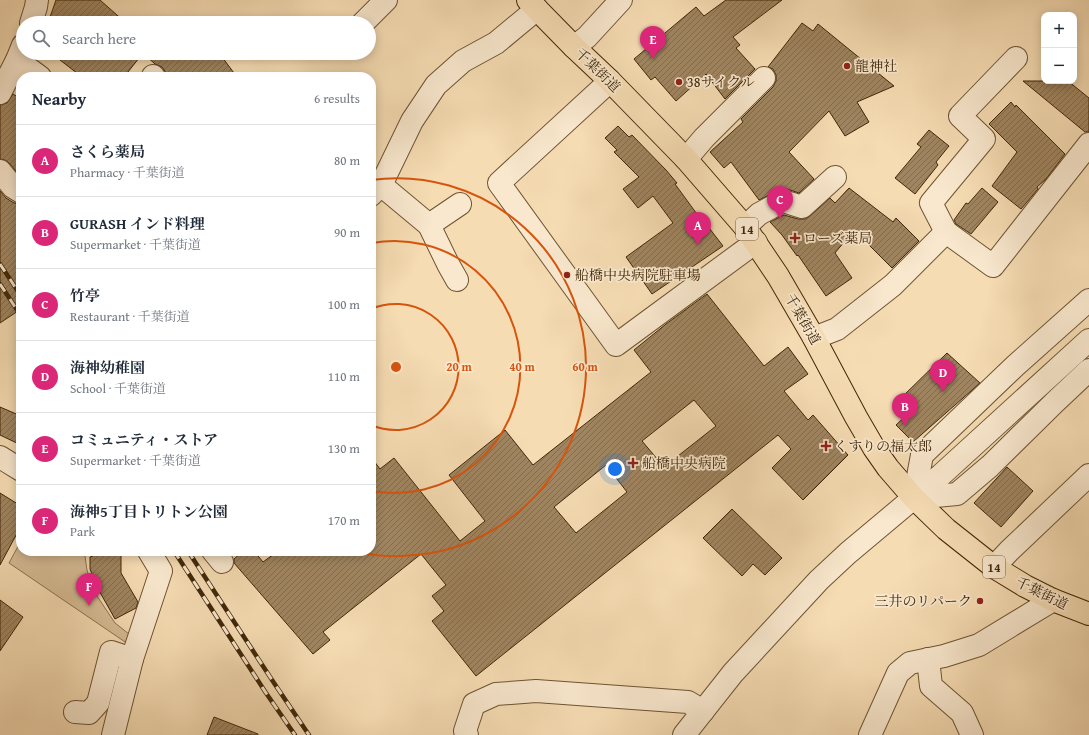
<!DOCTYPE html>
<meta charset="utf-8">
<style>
body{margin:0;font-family:"Gentium Book Plus","Noto Serif JP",serif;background:#f6f6f7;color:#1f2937}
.controls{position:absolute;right:12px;top:12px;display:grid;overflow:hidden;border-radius:8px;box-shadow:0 2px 10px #0003}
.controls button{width:36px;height:36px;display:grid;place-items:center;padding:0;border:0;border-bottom:1px solid #e0e1e3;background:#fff;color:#1f2937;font:20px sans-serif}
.you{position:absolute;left:615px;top:469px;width:14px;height:14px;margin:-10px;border:3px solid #fff;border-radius:50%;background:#1a73e8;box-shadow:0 0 0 6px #1a73e833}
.badge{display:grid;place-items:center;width:26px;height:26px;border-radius:50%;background:#db2777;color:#fff;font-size:13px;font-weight:700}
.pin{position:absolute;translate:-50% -33px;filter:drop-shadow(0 1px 2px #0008)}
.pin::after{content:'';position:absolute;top:21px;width:14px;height:12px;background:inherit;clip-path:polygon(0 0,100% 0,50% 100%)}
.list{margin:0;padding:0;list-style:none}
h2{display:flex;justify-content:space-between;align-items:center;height:52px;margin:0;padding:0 16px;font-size:17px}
h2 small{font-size:13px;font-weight:400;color:#747a83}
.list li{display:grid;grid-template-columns:26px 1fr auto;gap:12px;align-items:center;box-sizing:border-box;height:72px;padding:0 16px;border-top:1px solid #e0e1e3}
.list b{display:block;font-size:15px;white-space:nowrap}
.list p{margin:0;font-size:13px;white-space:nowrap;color:#747a83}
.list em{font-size:13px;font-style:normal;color:#747a83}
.icon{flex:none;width:22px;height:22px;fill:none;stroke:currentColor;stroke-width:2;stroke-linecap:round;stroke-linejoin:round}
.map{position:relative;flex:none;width:1089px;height:735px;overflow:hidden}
.search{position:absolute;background:#fff;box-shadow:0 2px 10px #0003;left:16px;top:16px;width:360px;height:44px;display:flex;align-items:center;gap:10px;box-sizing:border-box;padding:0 14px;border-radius:22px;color:#747a83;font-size:15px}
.panel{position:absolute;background:#fff;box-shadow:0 2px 10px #0003;left:16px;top:72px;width:360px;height:484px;border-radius:16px}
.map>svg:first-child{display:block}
</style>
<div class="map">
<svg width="1089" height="735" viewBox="0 0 1089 735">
<defs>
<pattern id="building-hatch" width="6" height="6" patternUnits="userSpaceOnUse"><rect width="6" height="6" fill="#9f8561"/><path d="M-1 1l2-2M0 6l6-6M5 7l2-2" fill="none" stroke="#836d4e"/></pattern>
</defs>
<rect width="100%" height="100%" fill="#f6dcb3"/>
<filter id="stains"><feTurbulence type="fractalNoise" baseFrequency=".005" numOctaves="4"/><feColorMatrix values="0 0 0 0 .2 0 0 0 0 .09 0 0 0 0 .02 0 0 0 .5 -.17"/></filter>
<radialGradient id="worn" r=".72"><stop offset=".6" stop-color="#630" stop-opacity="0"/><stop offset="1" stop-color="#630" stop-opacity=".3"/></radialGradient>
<!-- park -->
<path fill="#d7bd96" stroke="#8c724f" d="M21,541V551H86L85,556L87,570L93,590L115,623L134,638L131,646L9,563Z"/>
<!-- building -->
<g fill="url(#building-hatch)" stroke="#402708" fill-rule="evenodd">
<path d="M56,0H100L126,23H59L49,20Z"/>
<path d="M726,0H782L733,37L740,45L736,48L755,69L725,99L706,74L676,101L655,77L651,80L634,59L696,7L704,16Z"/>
<path d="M802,23L813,31L818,24L894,86L857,102L869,122L845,136L829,111L789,152L814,179L799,193L787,189H782L759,200L731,162L724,168L710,152L743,122L741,119L773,87L776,81V75L773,69L768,67Z"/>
<path d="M51,53H218L222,57L237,77H170L166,73L162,67L155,64L143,53L124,77H82Z"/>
<path d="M1023,81H1068L1089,98V132H1085Z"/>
<path d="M13,94L21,99V177L9,163L5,160L0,159V105L7,103Z"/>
<path d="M1011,102L1015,107L1016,105L1065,154L1046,179L1037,187L1038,189L1021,209L992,186L1017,152L989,124Z"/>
<path d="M618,126L629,137L632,135L666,170L677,183L675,184L702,221L703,220L723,246L652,294L626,257L673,223L653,196L638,208L623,189L639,177L614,152L617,150L605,138Z"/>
<path d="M929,130L949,146L936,162L938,165L915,194L895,178L921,147L917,144Z"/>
<path d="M849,188L893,222L896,218L919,241L892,268L854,230L835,253L852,278L826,296L798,255L797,256L782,235L770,222L784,215L798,219H805L810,216L830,198L835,203Z"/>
<path d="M982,188L998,202L971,234L956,224L954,220L966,203L968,204Z"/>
<path d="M0,191L6,198L14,203L21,204V309L0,323Z"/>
<path d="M707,294L764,366L788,347L808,374L784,391L808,420L813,415L848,455L803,500L772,468L791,449L778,435L476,676L432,621L444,611L432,596L446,585L421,554L323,632L330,640L313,654L234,563V559L243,551H254L263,562L278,551H371V457L380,469L394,458L460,541L485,521L449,475L505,430L533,465L651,372L634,350L666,324ZM694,400L716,426L664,467L642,441ZM606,465L627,492L576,533L554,507Z"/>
<path d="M947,353L980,383L913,442L896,425L911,411L900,399Z"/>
<path d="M0,407L21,416V445L0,435Z"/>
<path d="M1007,467L1033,491L1001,527L974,503Z"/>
<path d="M0,493L21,506V526L0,565Z"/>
<path d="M732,509L782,558L765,575L753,564L742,576L703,538Z"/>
<path d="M92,551H121V573L138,602L136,608L115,619L97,587L90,569V557L93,556Z"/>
<path d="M0,600L23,617L0,651Z"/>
<path d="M214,717L258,734V735H207Z"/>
</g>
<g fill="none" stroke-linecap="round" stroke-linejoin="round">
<!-- minor casing -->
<g stroke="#6e5433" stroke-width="24">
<g id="minor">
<path d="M31,23L36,7L37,0"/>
<path d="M363,23L386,0"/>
<path d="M574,47L587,37L621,0"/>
<path d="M17,60L40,77"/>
<path d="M153,76L154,77"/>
<path d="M610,81L499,183L616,345L756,242"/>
<path d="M0,93L17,60L23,45"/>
<path d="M686,159L704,138L764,78"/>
<path d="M0,171L13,187L21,192"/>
<path d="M381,185L429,225L448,264L457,280"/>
<path d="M371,195L381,185L412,121L436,85L463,61L496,43L537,9"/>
<path d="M429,225L460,204"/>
<path d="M745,227L759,214L783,201L802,207L835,177"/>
<path d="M946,232L931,203L984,139L960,116L1016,58"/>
<path d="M814,338L837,329L893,285L946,232L993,266L1089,144"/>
<path d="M0,457L21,470"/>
<path d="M914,498L922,455L1015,366L1089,300"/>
<path d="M914,498L957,494L990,466L1055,402L1089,370"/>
<path d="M213,551L222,562"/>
<path d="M994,567L1009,551L1089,475"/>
<path d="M928,659L931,686L962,713L972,735"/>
<path d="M75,712L89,713L98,703L111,652L132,659"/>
<path d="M113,735L132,659L161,571L149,551"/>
<path d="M467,735L465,731L474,704L496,694L536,691L688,702L703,711"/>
<path d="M684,735L733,673L819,580L848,553L941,475L1089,340"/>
<path d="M870,735L898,673L910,663L944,656L979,645L1053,600"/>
</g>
</g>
<!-- highway casing -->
<g stroke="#402708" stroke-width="24">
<path id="highway" d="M528,0L574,47L610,81L686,159L745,227L778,276L814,338L856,417L874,448L888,468L914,498L946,529L994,567L1025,586L1053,600L1089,614"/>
</g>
<!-- minor -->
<use href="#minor" stroke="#f9e8ce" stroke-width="22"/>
<!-- highway -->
<use href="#highway" stroke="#f6dcb3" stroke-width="22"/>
<!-- rail casing -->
<g stroke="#402708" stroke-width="4.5">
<g id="rail">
<path d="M0,264L21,296"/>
<path d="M0,284L21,316"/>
<path d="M174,551L266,693L295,735"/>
<path d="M188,551L274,683L309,735"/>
</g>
</g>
<!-- rail -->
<use href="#rail" stroke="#f9e8ce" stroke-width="3" stroke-dasharray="9" stroke-linecap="butt"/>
</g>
<!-- distance rings -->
<g fill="none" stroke="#d7540c" stroke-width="2">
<path d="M371 309A63 63 0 1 1 371 425"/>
<path d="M372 243A126 126 0 1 1 372 491"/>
<path d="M371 180A189 189 0 1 1 353 551"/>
</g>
<!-- markers -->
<g fill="#8f2418" stroke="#f9e8ce" stroke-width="1.5">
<circle cx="847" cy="66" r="4"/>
<circle cx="679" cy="82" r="4"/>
<path d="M793 232h4v4h4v4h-4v4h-4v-4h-4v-4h4z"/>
<circle cx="567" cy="275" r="4"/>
<path d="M824 440h4v4h4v4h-4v4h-4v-4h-4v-4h4z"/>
<path d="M631 457h4v4h4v4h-4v4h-4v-4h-4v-4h4z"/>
<circle cx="980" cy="601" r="4"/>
</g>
<g text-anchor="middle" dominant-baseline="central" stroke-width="3.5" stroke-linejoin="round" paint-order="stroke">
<!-- shield labels -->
<g fill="#f9e8ce" stroke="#786143" stroke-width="1">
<rect x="736" y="218" width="22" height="22" rx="3"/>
<rect x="983" y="556" width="22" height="22" rx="3"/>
</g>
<g font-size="13" font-weight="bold" fill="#402708">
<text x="747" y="229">14</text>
<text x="994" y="567">14</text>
</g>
<!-- poi labels -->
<g font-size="14" fill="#402708" stroke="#f9e8ce" text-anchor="start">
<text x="855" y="66">龍神社</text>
<text x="687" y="82">38サイクル</text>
<text x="803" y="238">ローズ薬局</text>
<text x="575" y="275">船橋中央病院駐車場</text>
<text x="834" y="446">くすりの福太郎</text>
<text x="642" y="463">船橋中央病院</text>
<text x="972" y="601" text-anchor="end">三井のリパーク</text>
</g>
<!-- street labels -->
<g font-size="14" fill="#402708" stroke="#f9e8ce">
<text transform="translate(598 70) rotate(44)">千葉街道</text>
<text transform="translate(803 319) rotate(60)">千葉街道</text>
<text transform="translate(1042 593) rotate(26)">千葉街道</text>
</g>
</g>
<circle cx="396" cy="367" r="6" fill="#d7540c" stroke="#f9e8ce" stroke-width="2"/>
<g font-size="12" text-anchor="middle" font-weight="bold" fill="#d7540c" stroke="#f9e8ce" stroke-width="3.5" stroke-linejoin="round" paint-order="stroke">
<text x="459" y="371">20 m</text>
<text x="522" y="371">40 m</text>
<text x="585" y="371">60 m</text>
</g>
<rect width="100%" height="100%" filter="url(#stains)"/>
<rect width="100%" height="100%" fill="url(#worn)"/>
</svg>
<div class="controls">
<button>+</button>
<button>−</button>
</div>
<div class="you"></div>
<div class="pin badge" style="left:698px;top:245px">A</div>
<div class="pin badge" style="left:905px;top:426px">B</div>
<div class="pin badge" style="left:780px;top:219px">C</div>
<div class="pin badge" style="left:943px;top:392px">D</div>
<div class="pin badge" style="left:653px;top:59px">E</div>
<div class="pin badge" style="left:89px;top:606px">F</div>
<div class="search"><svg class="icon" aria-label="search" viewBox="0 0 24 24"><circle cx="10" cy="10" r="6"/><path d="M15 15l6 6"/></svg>Search here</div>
<section class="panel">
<h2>Nearby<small>6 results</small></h2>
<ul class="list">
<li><span class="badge">A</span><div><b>さくら薬局</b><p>Pharmacy · 千葉街道</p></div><em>80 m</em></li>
<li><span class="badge">B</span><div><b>GURASH インド料理</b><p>Supermarket · 千葉街道</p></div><em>90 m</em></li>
<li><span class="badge">C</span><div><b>竹亭</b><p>Restaurant · 千葉街道</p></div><em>100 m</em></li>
<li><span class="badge">D</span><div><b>海神幼稚園</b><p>School · 千葉街道</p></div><em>110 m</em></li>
<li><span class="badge">E</span><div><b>コミュニティ・ストア</b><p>Supermarket · 千葉街道</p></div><em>130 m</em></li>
<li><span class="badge">F</span><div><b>海神5丁目トリトン公園</b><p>Park</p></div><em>170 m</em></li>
</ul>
</section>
</div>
